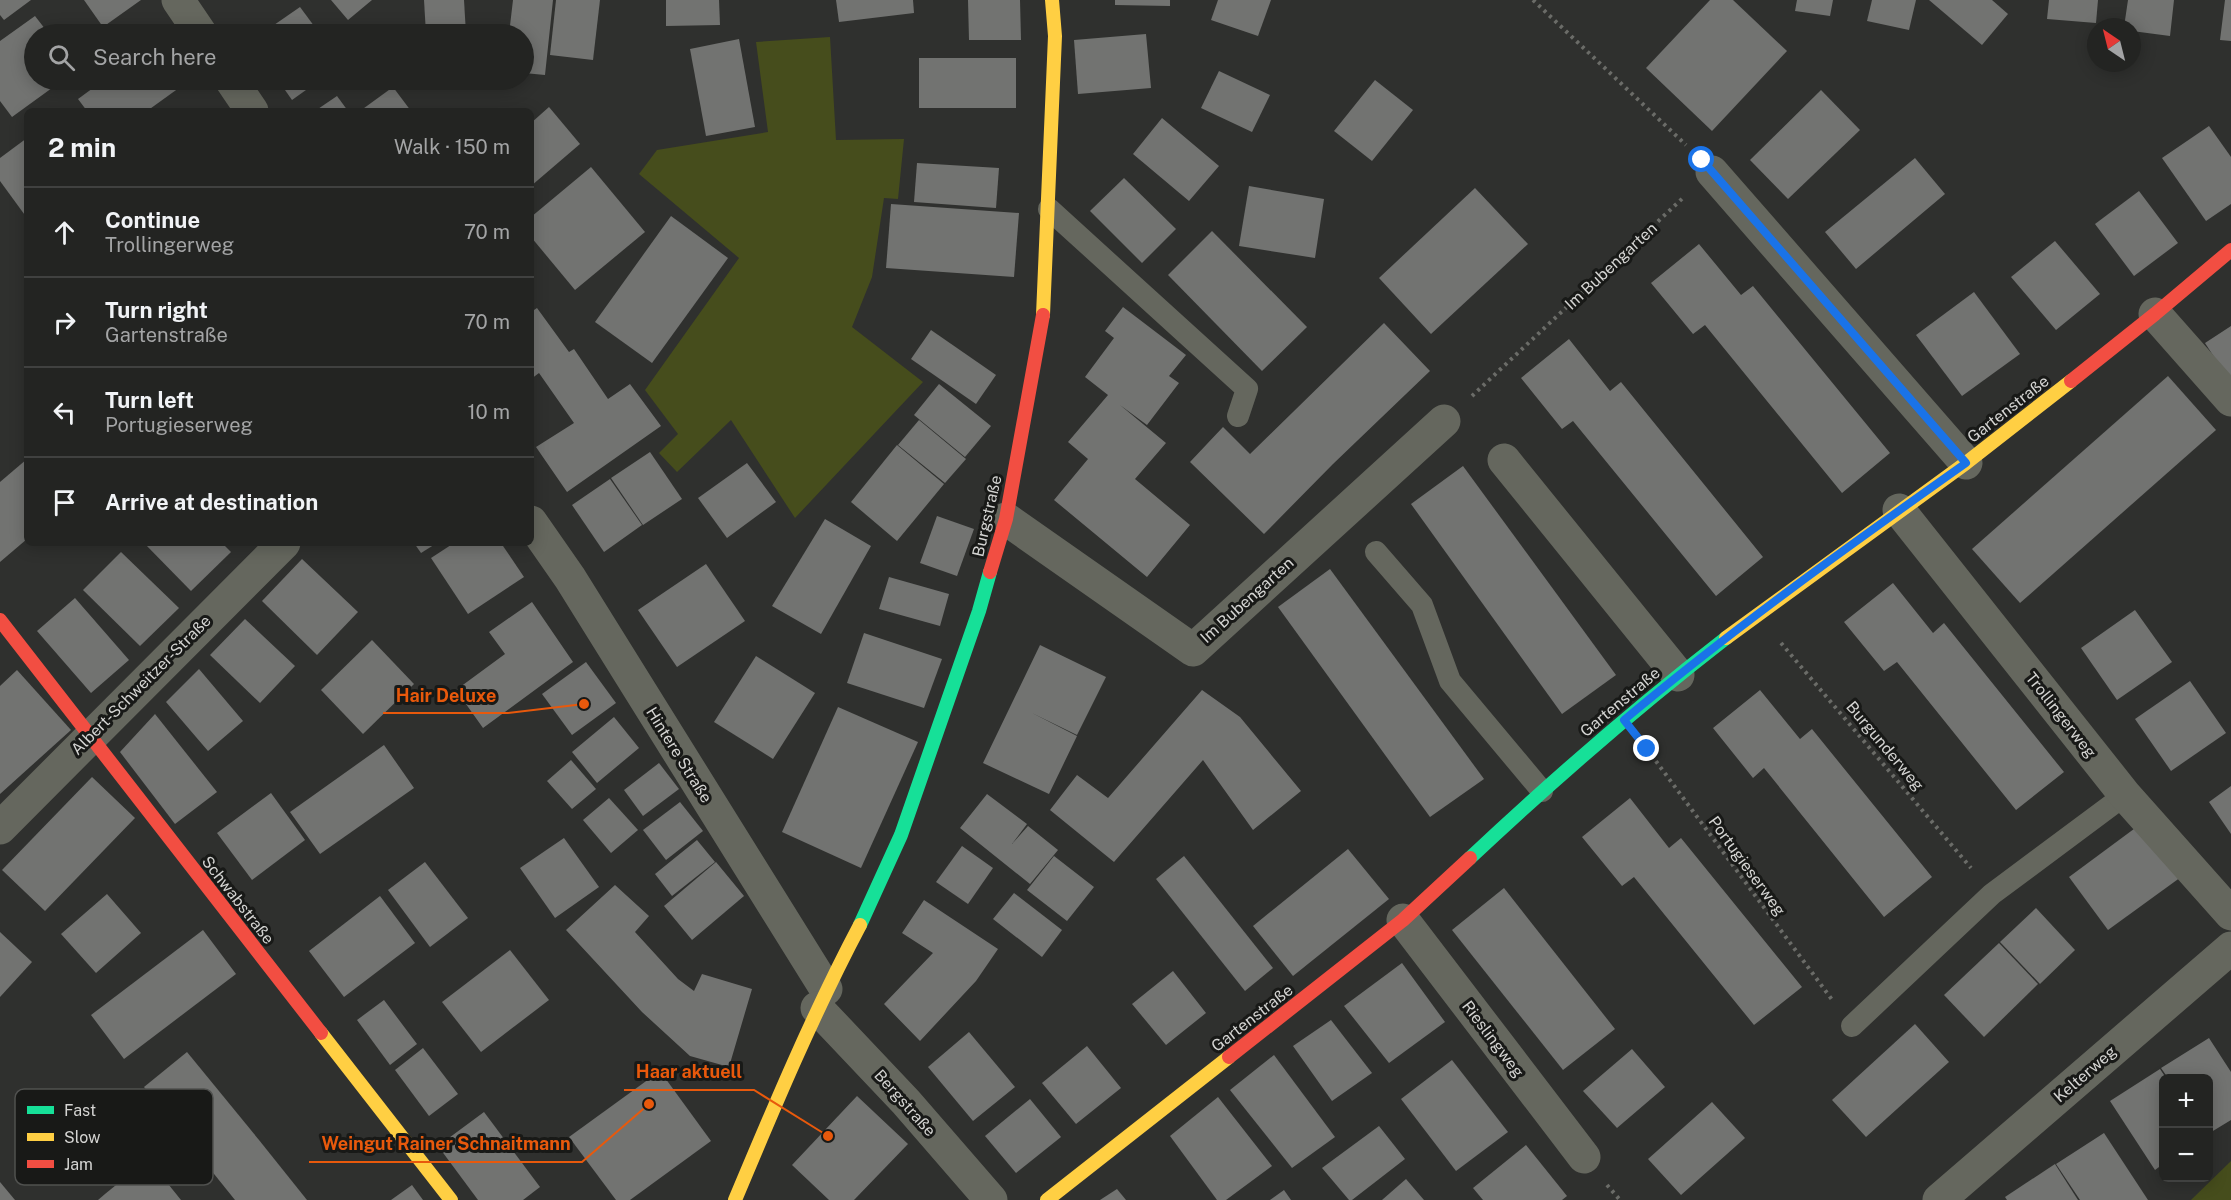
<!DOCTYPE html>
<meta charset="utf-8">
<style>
body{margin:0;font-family:"Public Sans",sans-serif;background:#2f302f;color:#f1f3f6}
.controls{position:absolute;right:18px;bottom:18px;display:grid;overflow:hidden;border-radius:9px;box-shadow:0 3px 15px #0003}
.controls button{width:54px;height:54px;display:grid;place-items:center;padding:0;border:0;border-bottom:2px solid #404140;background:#232422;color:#f1f3f6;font:30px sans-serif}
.compass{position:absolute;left:2087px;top:18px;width:54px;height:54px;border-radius:50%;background:#232422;box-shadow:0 3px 15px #0003;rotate:325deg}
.stop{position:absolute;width:18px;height:18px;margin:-14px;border:4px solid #1a73e8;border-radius:50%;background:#fff}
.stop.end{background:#1a73e8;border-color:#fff;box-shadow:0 2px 6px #0008}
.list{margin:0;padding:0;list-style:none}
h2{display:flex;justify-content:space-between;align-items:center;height:78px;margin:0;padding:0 24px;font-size:26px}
h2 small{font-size:20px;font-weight:400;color:#a3a4a5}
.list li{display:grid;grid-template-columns:39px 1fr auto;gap:18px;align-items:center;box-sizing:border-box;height:90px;padding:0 24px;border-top:2px solid #404140}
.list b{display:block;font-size:22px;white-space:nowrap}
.list p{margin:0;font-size:20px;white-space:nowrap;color:#a3a4a5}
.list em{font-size:20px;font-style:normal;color:#a3a4a5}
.icon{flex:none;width:33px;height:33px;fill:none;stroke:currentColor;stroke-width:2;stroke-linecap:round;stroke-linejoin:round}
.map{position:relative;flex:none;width:2231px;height:1200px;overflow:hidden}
.search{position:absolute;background:#232422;box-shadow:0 3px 15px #0003;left:24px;top:24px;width:510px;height:66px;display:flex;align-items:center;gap:15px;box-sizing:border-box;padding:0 21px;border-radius:33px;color:#a3a4a5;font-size:22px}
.panel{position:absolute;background:#232422;box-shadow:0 3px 15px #0003;left:24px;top:108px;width:510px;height:438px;border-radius:9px}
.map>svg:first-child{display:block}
</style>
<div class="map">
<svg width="2231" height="1200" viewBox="0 0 2231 1200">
<rect width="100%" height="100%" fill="#2f302e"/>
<!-- green -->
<g fill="#464d1c">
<path d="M830,37L836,140L904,139L898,199L884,198L872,277L852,327L923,382L795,518L731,420L677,472L659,453L678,434L645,390L739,258L639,174L657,150L768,132L756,42Z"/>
<path d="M2231,1161V1200H2191Z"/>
</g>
<!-- building -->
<g fill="#727371">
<path d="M0,0H31L4,20L0,15Z"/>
<path d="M84,0H141L103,27Z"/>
<path d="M331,0H372L348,20Z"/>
<path d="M424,0H464L466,34H426Z"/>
<path d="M513,0H553L545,75L524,73V34H509Z"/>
<path d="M556,0H600L593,60L550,55Z"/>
<path d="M666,0H719L720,25L666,26Z"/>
<path d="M836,0H913L914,13L839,22Z"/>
<path d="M968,0H1020L1021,40H969Z"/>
<path d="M1115,0H1170V6L1115,5Z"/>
<path d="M1218,0H1271L1258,36L1211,20Z"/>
<path d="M1710,0H1733L1787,51L1712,131L1646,68Z"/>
<path d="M1797,0H1833L1830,16L1795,11Z"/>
<path d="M1872,0H1916L1909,30L1867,21Z"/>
<path d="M1929,0H1992L2008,14L1982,45Z"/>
<path d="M2049,0H2098L2096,23L2047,19Z"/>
<path d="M2128,0H2174L2170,36L2132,31V27H2124Z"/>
<path d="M2225,0H2231V41L2220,40Z"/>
<path d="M300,7L320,34H261Z"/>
<path d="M35,16L49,34H34V80H63L12,117L0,101V41Z"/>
<path d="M182,20L193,34H162Z"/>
<path d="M1146,34L1151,88L1078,94L1074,40Z"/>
<path d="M739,39L755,127L706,136L690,49Z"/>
<rect x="919" y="58" width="97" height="50"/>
<path d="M1219,71L1270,95L1252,132L1201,108Z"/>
<path d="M104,80H190L147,111H87L78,99Z"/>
<path d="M278,80H320L292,100Z"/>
<path d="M1375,80L1413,110L1372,161L1334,131Z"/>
<path d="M393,87L411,111H360Z"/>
<path d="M1821,90L1860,130L1788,199L1750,160Z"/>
<path d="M337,96L348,111H315Z"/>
<path d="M549,107L580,144L531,186V123Z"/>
<path d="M1162,118L1219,166L1189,201L1133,154Z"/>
<path d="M2209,126L2231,157V204L2206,221L2162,158Z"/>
<path d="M27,138V218L0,181V158Z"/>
<path d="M1915,158L1945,194L1856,269L1825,232Z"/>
<path d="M917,163L999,168L996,208L914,202Z"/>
<path d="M591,167L645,232L575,290L531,237V217Z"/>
<path d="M1124,178L1176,229L1142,263L1090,211Z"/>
<path d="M1249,186L1324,199L1315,258L1239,246Z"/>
<path d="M1475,188L1528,244L1431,334L1379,278Z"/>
<path d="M2139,191L2178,243L2134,276L2095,224Z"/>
<path d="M891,204L1019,213L1014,277L886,268Z"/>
<path d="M671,216L728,258L652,363L595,322Z"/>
<path d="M1212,231L1307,327L1262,371L1168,275Z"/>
<path d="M2055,241L2100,294L2056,330L2011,277Z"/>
<path d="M1699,244L1741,295L1753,286L1890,453L1842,493L1705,325L1693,334L1651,283Z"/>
<path d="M1974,292L2020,354L1962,396L1916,335Z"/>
<path d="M1123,307L1186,355L1169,376L1179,383L1147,425L1120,405L1166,443L1135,479L1190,525L1147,577L1054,500L1088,459L1068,442L1108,395L1085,377L1114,338L1105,331Z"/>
<path d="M537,308L569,352L574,349L608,399L630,384L661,426L567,492L536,447L574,423L539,373L531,379V312Z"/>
<path d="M1384,323L1430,371L1333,464L1264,534L1190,462L1223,427L1250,454Z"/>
<path d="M2231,326V383L2205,343Z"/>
<path d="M931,330L996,375L976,404L911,359Z"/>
<path d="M1569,339L1610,391L1621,382L1763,557L1716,596L1573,421L1562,429L1521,378Z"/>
<path d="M2168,376L2216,430L2020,603L1972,549Z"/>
<path d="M939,384L991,426L965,457L914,415Z"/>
<path d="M919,420L966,459L945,483L898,445Z"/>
<path d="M897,445L944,484L897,541L851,502Z"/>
<path d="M650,452L682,499L643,525L611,478Z"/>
<path d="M27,459V539L0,562V482Z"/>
<path d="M747,463L776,502L727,538L698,498Z"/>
<path d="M1463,466L1616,675L1562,714L1411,504Z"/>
<path d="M610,479L642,525L604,552L572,505Z"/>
<path d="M937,516L974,529L957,576L920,563Z"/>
<path d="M825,519L871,546L821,634L772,606Z"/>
<path d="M144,543H222L231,552L191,591Z"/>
<path d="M414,543H437L421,553Z"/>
<path d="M454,543H501L524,577L468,614L431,558Z"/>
<path d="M121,552L179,608L140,646L83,590Z"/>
<path d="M302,559L358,612L317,655L262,601Z"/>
<path d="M706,564L745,621L677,667L638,610Z"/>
<path d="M1330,569L1484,779L1430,817L1278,607Z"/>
<path d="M889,577L949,594L940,626L879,609Z"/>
<path d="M1893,583L1933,633L1944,623L2064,772L2016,810L1897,662L1884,671L1844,622Z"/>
<path d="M75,598L129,660L91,693L37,631Z"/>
<path d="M532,602L573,662L483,728L456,690L505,654L489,632Z"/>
<path d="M2135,610L2172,662L2117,700L2081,648Z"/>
<path d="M245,619L295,666L260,703L210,655Z"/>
<path d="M864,633L942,659L924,708L847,683Z"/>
<path d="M372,640L414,684L363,734L321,690Z"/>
<path d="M1040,645L1106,677L1077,735L1032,713L1077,736L1049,794L983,763Z"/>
<path d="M756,656L815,693L773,759L714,722Z"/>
<path d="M586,662L616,703L572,735L542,694Z"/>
<path d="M199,669L243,721L208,751L166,702Z"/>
<path d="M17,670L71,730L0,794V686Z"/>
<path d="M2190,681L2226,733L2171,771L2135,719Z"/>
<path d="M1202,690L1240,717L1301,791L1253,830L1203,760L1114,862L1050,810L1077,775L1108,798Z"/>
<path d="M1760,690L1800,739L1812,729L1932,877L1884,917L1764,768L1753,778L1713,728Z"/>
<path d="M838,707L918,742L861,868L782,832Z"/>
<path d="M155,714L217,792L175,824L120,752Z"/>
<path d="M614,717L639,748L597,783L572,752Z"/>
<path d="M384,745L414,788L320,854L290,812Z"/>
<path d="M571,760L596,789L572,809L547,781Z"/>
<path d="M659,763L679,789L643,816L624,790Z"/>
<path d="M92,777L135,818L45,911L2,870Z"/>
<path d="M2231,786V834L2209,802Z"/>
<path d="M271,793L305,840L252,880L217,833Z"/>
<path d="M987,794L1027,824L1012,844L1028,826L1058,850L1030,884L960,828Z"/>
<path d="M609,798L638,830L611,853L583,820Z"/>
<path d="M1630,798L1669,848L1681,838L1802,987L1754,1025L1634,877L1622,886L1582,837Z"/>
<path d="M680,802L703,831L666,860L643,830Z"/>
<path d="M2142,823L2181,877L2108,930L2069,877Z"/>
<path d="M564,838L599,887L555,918L520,868Z"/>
<path d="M697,840L715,862L672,896L655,874Z"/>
<path d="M962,846L993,868L968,904L936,882Z"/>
<path d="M1348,849L1389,899L1293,976L1253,926Z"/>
<path d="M1054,856L1094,887L1067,921L1027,890Z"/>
<path d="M1184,856L1273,968L1245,991L1156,879Z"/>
<path d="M425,862L468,918L430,947L388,890Z"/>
<path d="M716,862L744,896L692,940L664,906Z"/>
<path d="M615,885L649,916L635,932L678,979L694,991L702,974L752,989L729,1067L690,1056L642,1012L566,930Z"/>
<path d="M1504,888L1615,1029L1563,1070L1452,930Z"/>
<path d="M1014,893L1062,930L1042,957L993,919Z"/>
<path d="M107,894L141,933L96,973L61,934Z"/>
<path d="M380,896L415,943L344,997L309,951Z"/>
<path d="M924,900L998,949L976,981L920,1041L884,1004L933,953L902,933Z"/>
<path d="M2036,908L2075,950L2040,984L2000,942Z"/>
<path d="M203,930L236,974L124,1059L91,1015Z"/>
<path d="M0,932L32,962L0,997Z"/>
<path d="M1999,943L2038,984L1984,1037L1944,995Z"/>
<path d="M510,950L549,1000L481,1052L442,1002Z"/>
<path d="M1402,963L1445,1022L1389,1063L1344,1006Z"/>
<path d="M1173,971L1206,1013L1166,1045L1132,1004Z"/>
<path d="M384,1000L417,1044L390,1065L357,1020Z"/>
<path d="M1331,1020L1372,1073L1332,1101L1293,1046Z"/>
<path d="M1915,1024L1949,1062L1866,1137L1832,1100Z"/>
<path d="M969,1032L1015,1087L973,1121L928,1067Z"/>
<path d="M2209,1038L2231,1072V1120L2208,1134V1078H2168L2161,1068Z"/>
<path d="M1087,1046L1121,1088L1076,1124L1042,1083Z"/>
<path d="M423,1048L458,1094L429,1116L395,1070Z"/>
<path d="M1632,1049L1665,1087L1617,1128L1583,1091Z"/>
<path d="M187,1052L259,1140L307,1200H235L144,1087Z"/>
<path d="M1274,1055L1335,1137L1292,1168L1230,1090Z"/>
<path d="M1452,1060L1508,1132L1456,1171L1401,1099Z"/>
<path d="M2160,1069L2166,1078H2163V1164L2155,1170L2110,1101Z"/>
<path d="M660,1071L711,1141L630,1200H616L569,1137Z"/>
<path d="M857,1096L908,1144L854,1200H829L792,1165Z"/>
<path d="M1218,1097L1272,1166L1226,1200H1217L1170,1136Z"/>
<path d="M1030,1099L1061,1137L1016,1173L985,1136Z"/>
<path d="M1712,1102L1745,1138L1681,1195L1648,1159Z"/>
<path d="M484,1112L540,1187L523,1200H478L438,1146Z"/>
<path d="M1379,1126L1405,1159L1352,1200H1349L1322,1168Z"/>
<path d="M2104,1133L2148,1200H2080L2056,1164Z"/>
<path d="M1526,1145L1567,1196L1562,1200H1483L1473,1188Z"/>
<path d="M148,1159L181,1200H98L105,1194Z"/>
<path d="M2055,1164L2078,1200H2007L2005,1197Z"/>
<path d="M1406,1179L1424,1200H1382Z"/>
<path d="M0,1182L15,1200H0Z"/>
<path d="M412,1185L423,1200H391Z"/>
<path d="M1117,1189L1126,1200H1100Z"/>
<path d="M1284,1190L1291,1200H1270Z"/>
</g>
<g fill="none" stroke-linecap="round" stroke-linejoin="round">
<!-- path -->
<g stroke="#6b6c68" stroke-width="4" stroke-dasharray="3 4.5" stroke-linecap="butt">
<path d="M1533,0L1686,145"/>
<path d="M1472,396L1685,196"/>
<path d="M1781,643L1971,868"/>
<path d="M1647,749L1833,1001"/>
<path d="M1607,1185L1620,1200"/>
</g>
<!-- lane -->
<g stroke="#65675e" stroke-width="22">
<path d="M1049,209L1247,389L1238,416"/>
<path d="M1376,552L1422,605L1450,681L1542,791"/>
<path d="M1852,1026L1992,894L2125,795"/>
</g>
<!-- street -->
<g stroke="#65675e" stroke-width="33">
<path d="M178,0L201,34"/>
<path d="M231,80L252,111"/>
<path d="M1712,172L1966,463"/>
<path d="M2155,314L2231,400"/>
<path d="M1504,460L1678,675"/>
<path d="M1899,510L2125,795L2231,914"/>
<path d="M1006,519L1193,650L1444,421"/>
<path d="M531,522L570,578L826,989"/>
<path d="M0,828L284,543"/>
<path d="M1403,920L1584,1157"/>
<path d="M817,1008L906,1102L991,1200"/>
<path d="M1939,1200L2231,948"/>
</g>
<!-- fast -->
<g stroke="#16e098" stroke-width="14">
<path d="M1470,858C1552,781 1637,707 1726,638"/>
<path d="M860,925L901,835L979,611L990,572"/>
</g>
<!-- slow -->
<g stroke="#ffcf43" stroke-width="14">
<path d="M1043,315L1055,36L1052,0"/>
<path d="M1726,638L1966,463L2071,381"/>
<path d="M321,1033L451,1200"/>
<path d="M735,1200C774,1107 813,1014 860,925"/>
<path d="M1047,1200L1229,1057"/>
</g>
<!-- jam -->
<g stroke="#f24e42" stroke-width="14">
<path d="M2071,381L2155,314L2231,250"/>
<path d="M990,572L1006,519L1043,315"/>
<path d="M0,620L321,1033"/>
<path d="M1229,1057L1403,920L1470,858"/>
</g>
</g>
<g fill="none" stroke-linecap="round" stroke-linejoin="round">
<!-- route -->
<path stroke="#1a73e8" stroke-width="8" d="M1647,749L1624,720C1734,628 1850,545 1966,463L1702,160"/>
</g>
<g text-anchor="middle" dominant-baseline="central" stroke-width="6" stroke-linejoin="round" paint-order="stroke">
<!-- street labels -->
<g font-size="16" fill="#d4d4d2" stroke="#181917">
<text transform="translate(1611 266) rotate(-43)">Im Bubengarten</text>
<text transform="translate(2008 409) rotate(-38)">Gartenstraße</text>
<text transform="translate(987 516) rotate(-77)">Burgstraße</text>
<text transform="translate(1247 600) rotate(-42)">Im Bubengarten</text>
<text transform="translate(141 685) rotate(-45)">Albert-Schweitzer-Straße</text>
<text transform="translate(1620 702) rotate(-40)">Gartenstraße</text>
<text transform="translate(2061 715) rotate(52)">Trollingerweg</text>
<text transform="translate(1885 746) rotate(50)">Burgunderweg</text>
<text transform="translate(679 755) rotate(58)">Hintere Straße</text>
<text transform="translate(1747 866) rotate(54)">Portugieserweg</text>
<text transform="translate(238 900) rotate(52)">Schwabstraße</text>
<text transform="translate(1252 1018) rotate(-38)">Gartenstraße</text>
<text transform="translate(1493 1039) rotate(53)">Rieslingweg</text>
<text transform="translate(2085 1074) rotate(-41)">Kelterweg</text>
<text transform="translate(905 1103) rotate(48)">Bergstraße</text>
</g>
</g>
<!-- legend -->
<rect x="15" y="1089" width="198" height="96" rx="9" fill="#181917" stroke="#50514f" stroke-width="1.5"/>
<rect x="27" y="1106" width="27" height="8" fill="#16e098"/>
<rect x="27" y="1133" width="27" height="8" fill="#ffcf43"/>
<rect x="27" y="1160" width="27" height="8" fill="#f24e42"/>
<g font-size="16" fill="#d4d4d2">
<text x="64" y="1116">Fast</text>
<text x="64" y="1143">Slow</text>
<text x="64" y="1170">Jam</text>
</g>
<!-- callouts -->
<path fill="none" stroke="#e8590c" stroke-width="2" d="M584 704L508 713H383M828 1136L754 1090H624M649 1104L582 1162H309"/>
<g fill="#e8590c" stroke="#181917" stroke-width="2">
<circle cx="584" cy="704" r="6"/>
<circle cx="828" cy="1136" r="6"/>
<circle cx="649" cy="1104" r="6"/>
</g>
<g font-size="18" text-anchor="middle" font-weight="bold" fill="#e8590c" stroke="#181917" stroke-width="6" stroke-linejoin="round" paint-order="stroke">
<text x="446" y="702">Hair Deluxe</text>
<text x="689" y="1078">Haar aktuell</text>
<text x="446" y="1150">Weingut Rainer Schnaitmann</text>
</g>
</svg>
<div class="controls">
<button>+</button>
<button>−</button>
</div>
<svg class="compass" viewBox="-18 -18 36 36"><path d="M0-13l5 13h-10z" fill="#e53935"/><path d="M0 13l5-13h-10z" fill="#a3a4a5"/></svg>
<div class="stop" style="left:1702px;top:160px"></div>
<div class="stop end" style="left:1647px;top:749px"></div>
<div class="search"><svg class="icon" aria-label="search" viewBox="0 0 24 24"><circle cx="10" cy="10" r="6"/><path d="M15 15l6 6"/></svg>Search here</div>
<section class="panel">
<h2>2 min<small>Walk · 150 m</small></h2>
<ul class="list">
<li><svg class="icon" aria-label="ahead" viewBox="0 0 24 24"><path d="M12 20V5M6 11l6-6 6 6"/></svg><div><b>Continue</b><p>Trollingerweg</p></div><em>70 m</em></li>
<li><svg class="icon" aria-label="right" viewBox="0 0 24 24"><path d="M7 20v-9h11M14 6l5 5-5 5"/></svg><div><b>Turn right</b><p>Gartenstraße</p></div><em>70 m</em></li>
<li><svg class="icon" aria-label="left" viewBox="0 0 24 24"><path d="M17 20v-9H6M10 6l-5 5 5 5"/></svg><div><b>Turn left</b><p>Portugieserweg</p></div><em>10 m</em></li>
<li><svg class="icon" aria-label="arrive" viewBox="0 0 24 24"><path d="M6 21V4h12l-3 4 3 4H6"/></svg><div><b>Arrive at destination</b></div></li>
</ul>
</section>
</div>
